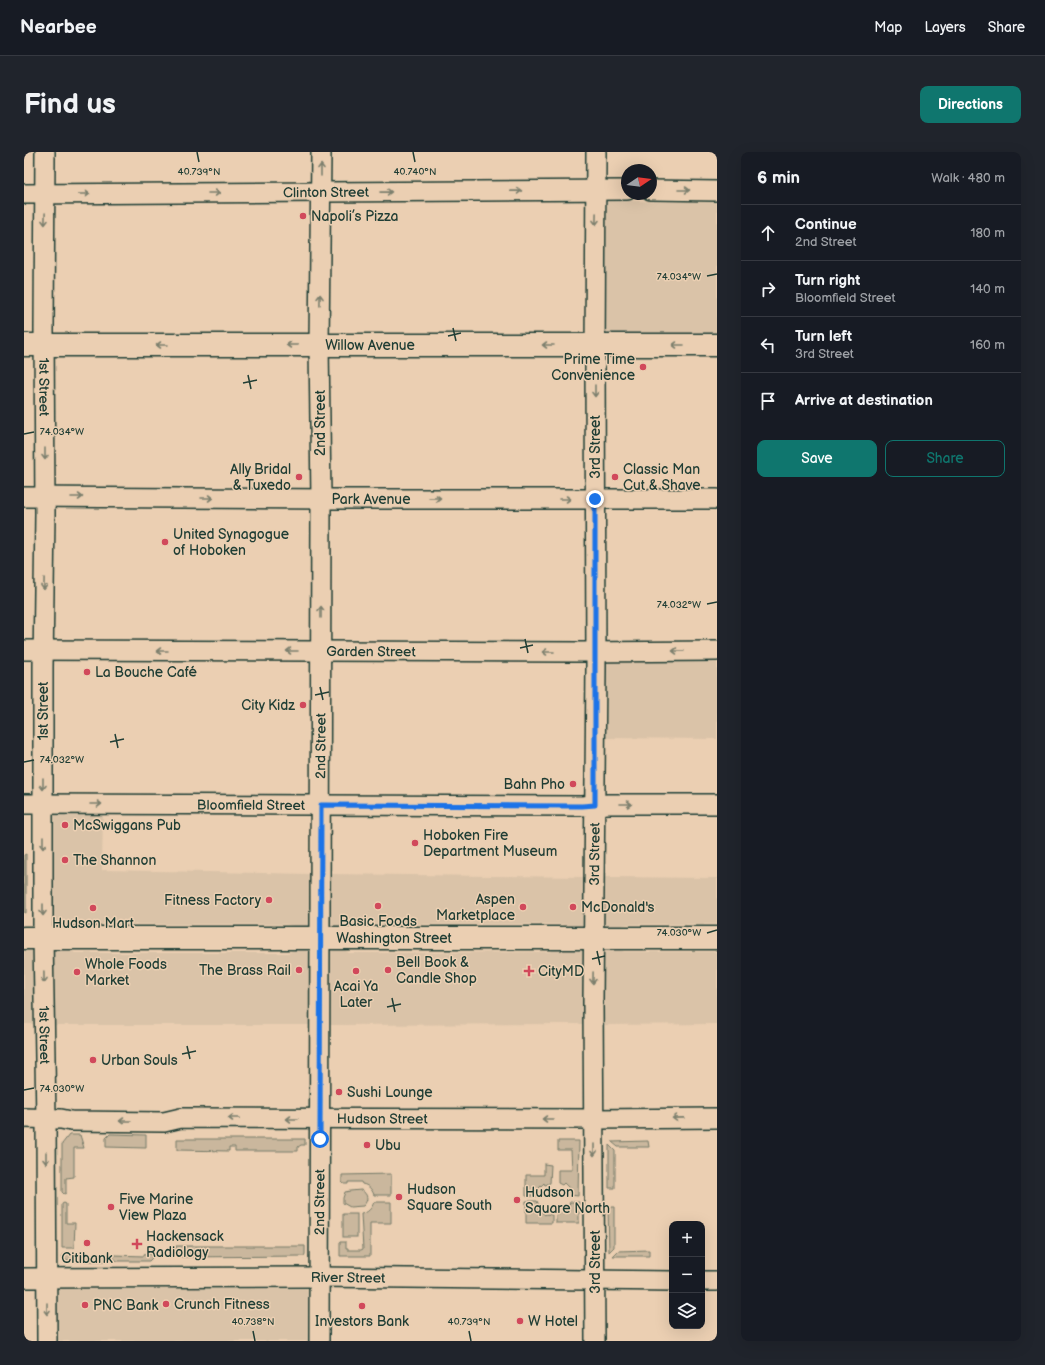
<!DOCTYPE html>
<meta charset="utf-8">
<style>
body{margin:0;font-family:"Balsamiq Sans",sans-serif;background:#20242c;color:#f1f3f6}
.controls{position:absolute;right:12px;bottom:12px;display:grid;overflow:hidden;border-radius:8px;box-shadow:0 4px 16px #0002}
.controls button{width:36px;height:36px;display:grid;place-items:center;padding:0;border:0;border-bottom:1px solid #363941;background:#171b24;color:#f1f3f6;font:20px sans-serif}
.compass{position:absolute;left:597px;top:12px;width:36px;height:36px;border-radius:50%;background:#171b24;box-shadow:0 4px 16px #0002;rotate:77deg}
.stop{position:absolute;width:12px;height:12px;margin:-9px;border:3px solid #1a73e8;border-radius:50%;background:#fff}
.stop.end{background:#1a73e8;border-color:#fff;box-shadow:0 1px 4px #0008}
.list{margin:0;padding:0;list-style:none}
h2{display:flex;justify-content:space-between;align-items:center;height:52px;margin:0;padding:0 16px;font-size:17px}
h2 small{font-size:13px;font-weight:400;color:#9ea1a6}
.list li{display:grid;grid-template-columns:26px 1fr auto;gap:12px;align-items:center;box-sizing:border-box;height:56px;padding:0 16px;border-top:1px solid #363941}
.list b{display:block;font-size:15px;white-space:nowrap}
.list p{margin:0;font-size:13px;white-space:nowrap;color:#9ea1a6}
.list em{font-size:13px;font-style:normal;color:#9ea1a6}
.actions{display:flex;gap:8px;padding:12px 16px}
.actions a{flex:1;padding:9px 0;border:1px solid #0f766e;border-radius:8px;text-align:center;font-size:14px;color:#0f766e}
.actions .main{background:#0f766e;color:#fff}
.icon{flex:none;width:22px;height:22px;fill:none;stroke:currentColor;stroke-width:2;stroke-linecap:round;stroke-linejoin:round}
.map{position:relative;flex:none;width:693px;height:1189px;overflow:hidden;border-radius:8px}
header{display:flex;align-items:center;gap:24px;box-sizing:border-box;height:56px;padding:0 20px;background:#171b24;border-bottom:1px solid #363941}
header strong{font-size:19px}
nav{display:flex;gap:22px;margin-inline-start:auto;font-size:14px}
.intro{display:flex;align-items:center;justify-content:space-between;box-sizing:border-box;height:96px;padding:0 24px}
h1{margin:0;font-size:28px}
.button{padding:10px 18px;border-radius:8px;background:#0f766e;color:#fff;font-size:14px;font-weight:700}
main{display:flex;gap:24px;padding:0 24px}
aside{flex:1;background:#171b24;border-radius:8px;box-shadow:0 4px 16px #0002}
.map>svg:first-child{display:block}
</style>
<header>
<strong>Nearbee</strong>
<nav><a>Map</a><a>Layers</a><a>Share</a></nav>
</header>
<div class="intro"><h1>Find us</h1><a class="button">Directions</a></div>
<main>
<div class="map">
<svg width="693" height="1189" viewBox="0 0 693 1189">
<rect width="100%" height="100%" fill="#ebcfb2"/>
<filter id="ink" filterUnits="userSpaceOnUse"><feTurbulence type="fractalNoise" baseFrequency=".025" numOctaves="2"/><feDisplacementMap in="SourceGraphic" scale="8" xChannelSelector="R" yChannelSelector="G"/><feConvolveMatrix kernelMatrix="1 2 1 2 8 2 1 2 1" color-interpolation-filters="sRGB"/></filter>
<g filter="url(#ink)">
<!-- built -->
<g fill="#dac3a8">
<path d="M583,49L693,50V185L583,184L579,182L580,51Z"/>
<path d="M693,508V587L577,586L580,509Z"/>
<path d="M79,660L78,718L288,722L287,774L282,777L270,775L266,773L261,772H69L64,773L60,776L30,777L25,772L28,742L30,736L29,662L31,661Z"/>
<path d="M303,722L563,725L561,775L545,776L542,773L538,772H325L321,776L305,775Z"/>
<path d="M577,725L693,726V772H604L599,773L596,776H582L578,772Z"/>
<path d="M0,796H7L11,798L15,872H0Z"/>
<path d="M556,796L561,801L563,872L302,873L304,801L310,797H319L325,801L525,800L532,797Z"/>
<path d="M582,796H594L600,800H693V872L578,873L577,803Z"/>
<path d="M33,797H44L51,801H264L273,797H282L288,802V873H29L28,801Z"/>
<path d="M34,1137H282L285,1139L286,1142L287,1189H30L32,1139Z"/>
</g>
<!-- green -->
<g fill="#cab79d" stroke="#747a68">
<path d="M2,702V761L0,760V703Z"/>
<path d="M86,982L122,983V996L82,995V986Z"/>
<path d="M45,983H56L60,996H50V1025L42,1026V1041L40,1042L38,1040V992Z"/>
<path d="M153,987H281V993H277L274,995V999H211V995H205V999L153,998Z"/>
<path d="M534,989H555L554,1044L546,1043L544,1039L546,1037L540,1031L538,1033L534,1031V1018H548L547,998H534Z"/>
<path d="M624,989L625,995H594L588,990Z"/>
<path d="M585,993L591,999V1036H585Z"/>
<path d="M520,1012L527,1013L526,1031L521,1033L520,1031L514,1037L515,1039L514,1044H502V1023H520Z"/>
<path d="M367,1022V1043H350C348,1037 344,1033 338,1032L337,1030H324V1032H320L318,1030V1023Z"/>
<path d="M337,1038C344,1042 345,1048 339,1054L326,1055L319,1051V1046L321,1040L326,1039Z"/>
<path d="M502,1049H513L516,1056L514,1057L521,1063L522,1062L528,1063V1071H502Z"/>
<path d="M350,1050H367V1071H346V1104H316V1090H322V1096H324V1098H337L339,1097L337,1062C344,1061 348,1056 350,1050Z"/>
<path d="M546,1050H555V1071H532V1063L538,1061L540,1063L546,1057L544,1055Z"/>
<path d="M40,1051L42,1052V1071H51L50,1096H38V1052Z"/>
<path d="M584,1055H590V1095L585,1100Z"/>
<rect x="319" y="1062" width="14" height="23"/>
<path d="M152,1094H281V1102L280,1104L158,1105L152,1102Z"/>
<path d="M625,1098V1104H589L594,1099Z"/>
<path d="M124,1101L128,1103V1106L125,1109H93L89,1105L90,1103L120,1104V1102Z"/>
<path d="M40,1102H48V1104L84,1103L80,1109H42L38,1106Z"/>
</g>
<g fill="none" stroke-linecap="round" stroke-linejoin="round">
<!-- minor casing -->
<g stroke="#1f3d34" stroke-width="22">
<g id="minor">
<path id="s1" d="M21,0L20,177L21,362L19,515V786L22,967L23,1189"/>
<path d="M627,38L693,39"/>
<path id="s2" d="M0,42L603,38"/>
<path id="s3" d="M0,345L308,347H693"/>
<path id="s4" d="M0,498L557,500L693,499"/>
<path id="s5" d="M0,652L558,654L584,652H693"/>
<path id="s6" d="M0,966L37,967L47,969L140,970L157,966L570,967L693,966"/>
<path id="s7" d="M0,1126L295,1125L648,1129"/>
<path d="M678,1129H693"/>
<path id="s8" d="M295,1189L297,347L295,193L297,0"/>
<path id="s9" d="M571,1189L569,850L572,514L571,207L572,0"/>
</g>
</g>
<!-- major casing -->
<g stroke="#1f3d34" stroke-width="25">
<g id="major">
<path id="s10" d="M0,193H693"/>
<path id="s11" d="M0,786H693"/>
</g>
</g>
<!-- minor -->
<use href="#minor" stroke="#ebcfb2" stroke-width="19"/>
<!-- major -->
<use href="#major" stroke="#ebcfb2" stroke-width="22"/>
</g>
<!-- one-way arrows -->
<defs><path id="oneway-shaft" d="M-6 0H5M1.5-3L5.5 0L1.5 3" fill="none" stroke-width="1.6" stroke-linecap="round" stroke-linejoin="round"/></defs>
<g stroke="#7b7f6d">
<use href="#oneway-shaft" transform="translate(297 18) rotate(-90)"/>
<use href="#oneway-shaft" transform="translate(660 38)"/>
<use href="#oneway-shaft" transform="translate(492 39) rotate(-1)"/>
<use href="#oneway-shaft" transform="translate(362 40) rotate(-1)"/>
<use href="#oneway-shaft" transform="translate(190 41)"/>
<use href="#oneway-shaft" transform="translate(60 42)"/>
<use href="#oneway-shaft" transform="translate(21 67) rotate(91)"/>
<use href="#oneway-shaft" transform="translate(572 67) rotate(91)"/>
<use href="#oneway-shaft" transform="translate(296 148) rotate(-89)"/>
<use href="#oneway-shaft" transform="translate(138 193) rotate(-180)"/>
<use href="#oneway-shaft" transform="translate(268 193) rotate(-180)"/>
<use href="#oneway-shaft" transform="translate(524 193) rotate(-180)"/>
<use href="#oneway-shaft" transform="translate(654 193) rotate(-180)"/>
<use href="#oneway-shaft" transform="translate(571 239) rotate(90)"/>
<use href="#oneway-shaft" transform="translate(21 302) rotate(90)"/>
<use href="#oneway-shaft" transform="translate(53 345)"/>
<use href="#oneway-shaft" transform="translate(183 346)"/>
<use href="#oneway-shaft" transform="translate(411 346)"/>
<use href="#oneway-shaft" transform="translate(541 347)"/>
<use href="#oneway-shaft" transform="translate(20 432) rotate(91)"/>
<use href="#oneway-shaft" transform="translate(297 460) rotate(-90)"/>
<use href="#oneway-shaft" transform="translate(138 499) rotate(-180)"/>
<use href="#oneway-shaft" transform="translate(268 499) rotate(-180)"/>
<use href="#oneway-shaft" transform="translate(654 499) rotate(180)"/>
<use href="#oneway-shaft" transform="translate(524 500) rotate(-180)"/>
<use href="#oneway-shaft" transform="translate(19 632) rotate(90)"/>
<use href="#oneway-shaft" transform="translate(72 652)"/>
<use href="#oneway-shaft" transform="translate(602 652)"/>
<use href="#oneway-shaft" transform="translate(19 691) rotate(90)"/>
<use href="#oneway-shaft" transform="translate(19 758) rotate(90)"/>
<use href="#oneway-shaft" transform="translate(20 825) rotate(89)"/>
<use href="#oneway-shaft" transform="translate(569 826) rotate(91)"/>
<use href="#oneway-shaft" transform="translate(210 966) rotate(-180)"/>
<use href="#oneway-shaft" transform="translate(654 966) rotate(179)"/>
<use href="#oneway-shaft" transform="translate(268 967) rotate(-180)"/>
<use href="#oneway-shaft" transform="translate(524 967) rotate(-180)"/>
<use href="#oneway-shaft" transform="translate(101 969) rotate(-180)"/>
<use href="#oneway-shaft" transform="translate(570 998) rotate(90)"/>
<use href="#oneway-shaft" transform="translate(22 1006) rotate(90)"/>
<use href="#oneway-shaft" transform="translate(23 1157) rotate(90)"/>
</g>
</g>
<g fill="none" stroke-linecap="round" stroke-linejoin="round" filter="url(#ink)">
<!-- route -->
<path stroke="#1a73e8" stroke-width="5" d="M296,987L297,653L558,654L571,653V347"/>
</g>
<!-- ticks -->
<path fill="none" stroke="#1f3d34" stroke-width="1.5" d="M173,0L175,10M389,0L391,10M683,124L693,122M429,176L432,189M424,184L437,181M224,223L227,237M219,231L233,228M0,282L10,280M683,452L693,450M501,487L504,501M496,496L509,493M296,535L299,548M291,543L305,540M91,582L94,596M86,590L100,587M0,610L10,608M683,781L693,778M573,799L576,813M568,807L581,804M368,846L371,860M363,855L377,852M163,894L166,907M158,902L172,899M0,938L10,936M229,1179L231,1189M445,1179L447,1189"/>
<!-- markers -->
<g fill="#d1495b" stroke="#ebcfb2" stroke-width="1.5">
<circle cx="279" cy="64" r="4"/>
<circle cx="619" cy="215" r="4"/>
<circle cx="275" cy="325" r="4"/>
<circle cx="591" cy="325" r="4"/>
<circle cx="141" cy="390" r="4"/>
<circle cx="63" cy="520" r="4"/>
<circle cx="279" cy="553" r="4"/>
<circle cx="549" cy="632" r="4"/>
<circle cx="41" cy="673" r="4"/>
<circle cx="391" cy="691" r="4"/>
<circle cx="41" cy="708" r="4"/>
<circle cx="245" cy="748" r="4"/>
<circle cx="354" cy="754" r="4"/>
<circle cx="499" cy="755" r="4"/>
<circle cx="549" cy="755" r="4"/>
<circle cx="69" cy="756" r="4"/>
<circle cx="275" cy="818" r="4"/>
<circle cx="364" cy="818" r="4"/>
<circle cx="332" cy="819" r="4"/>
<path d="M503 813h4v4h4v4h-4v4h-4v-4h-4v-4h4z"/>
<circle cx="53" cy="820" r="4"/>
<circle cx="69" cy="908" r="4"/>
<circle cx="315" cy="940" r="4"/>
<circle cx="343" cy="993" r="4"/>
<circle cx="375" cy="1045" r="4"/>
<circle cx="493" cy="1048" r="4"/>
<circle cx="87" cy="1055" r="4"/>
<circle cx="63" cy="1091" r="4"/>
<path d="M111 1086h4v4h4v4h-4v4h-4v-4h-4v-4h4z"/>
<circle cx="142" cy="1152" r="4"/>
<circle cx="61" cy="1153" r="4"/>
<circle cx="338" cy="1154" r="4"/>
<circle cx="496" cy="1169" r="4"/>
</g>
<g text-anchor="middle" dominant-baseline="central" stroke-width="3" stroke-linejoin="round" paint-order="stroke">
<!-- street labels -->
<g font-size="14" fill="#1f3d34" stroke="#ebcfb2">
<text stroke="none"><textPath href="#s2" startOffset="302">Clinton Street</textPath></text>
<text stroke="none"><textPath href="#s10" startOffset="346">Willow Avenue</textPath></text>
<text stroke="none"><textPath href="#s1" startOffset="235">1st Street</textPath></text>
<text transform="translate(296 271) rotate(-90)">2nd Street</text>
<text transform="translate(571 295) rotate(-90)">3rd Street</text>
<text stroke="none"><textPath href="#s3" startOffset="347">Park Avenue</textPath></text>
<text stroke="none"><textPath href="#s4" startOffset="347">Garden Street</textPath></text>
<text transform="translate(19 559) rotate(-90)">1st Street</text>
<text stroke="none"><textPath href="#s8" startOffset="595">2nd Street</textPath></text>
<text stroke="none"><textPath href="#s5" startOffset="227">Bloomfield Street</textPath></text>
<text stroke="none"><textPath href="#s9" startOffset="487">3rd Street</textPath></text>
<text stroke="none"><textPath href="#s11" startOffset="370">Washington Street</textPath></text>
<text stroke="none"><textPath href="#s1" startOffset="883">1st Street</textPath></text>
<text stroke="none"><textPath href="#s6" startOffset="359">Hudson Street</textPath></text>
<text stroke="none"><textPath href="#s8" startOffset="139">2nd Street</textPath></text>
<text transform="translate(571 1110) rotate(-90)">3rd Street</text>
<text stroke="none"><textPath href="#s7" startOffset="324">River Street</textPath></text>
</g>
<!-- poi labels -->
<g font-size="14" fill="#1f3d34" stroke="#ebcfb2" text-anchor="start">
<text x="287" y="64">Napoli’s Pizza</text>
<text x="611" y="207" text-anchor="end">Prime Time<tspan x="611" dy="16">Convenience</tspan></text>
<text x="267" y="317" text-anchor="end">Ally Bridal<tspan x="267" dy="16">&amp; Tuxedo</tspan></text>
<text x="599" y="317">Classic Man<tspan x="599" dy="16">Cut &amp; Shave</tspan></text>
<text x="149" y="382">United Synagogue<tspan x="149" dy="16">of Hoboken</tspan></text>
<text x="71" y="520">La Bouche Café</text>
<text x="271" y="553" text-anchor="end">City Kidz</text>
<text x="541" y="632" text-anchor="end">Bahn Pho</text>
<text x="49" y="673">McSwiggans Pub</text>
<text x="399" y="683">Hoboken Fire<tspan x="399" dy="16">Department Museum</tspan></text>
<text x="49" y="708">The Shannon</text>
<text x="491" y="747" text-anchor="end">Aspen<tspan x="491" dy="16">Marketplace</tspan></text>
<text x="237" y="748" text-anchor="end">Fitness Factory</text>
<text x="557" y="755">McDonald's</text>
<text x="354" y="769" text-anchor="middle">Basic Foods</text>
<text x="69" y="771" text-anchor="middle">Hudson Mart</text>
<text x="372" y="810">Bell Book &amp;<tspan x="372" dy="16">Candle Shop</tspan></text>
<text x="61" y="812">Whole Foods<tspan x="61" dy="16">Market</tspan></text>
<text x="267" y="818" text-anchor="end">The Brass Rail</text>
<text x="514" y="819">CityMD</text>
<text x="332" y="834" text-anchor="middle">Acai Ya<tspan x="332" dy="16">Later</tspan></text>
<text x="77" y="908">Urban Souls</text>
<text x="323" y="940">Sushi Lounge</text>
<text x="351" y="993">Ubu</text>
<text x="383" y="1037">Hudson<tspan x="383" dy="16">Square South</tspan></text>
<text x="501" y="1040">Hudson<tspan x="501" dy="16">Square North</tspan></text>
<text x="95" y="1047">Five Marine<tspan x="95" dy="16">View Plaza</tspan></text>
<text x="122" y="1084">Hackensack<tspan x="122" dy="16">Radiology</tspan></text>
<text x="63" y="1106" text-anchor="middle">Citibank</text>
<text x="150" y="1152">Crunch Fitness</text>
<text x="69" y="1153">PNC Bank</text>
<text x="338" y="1169" text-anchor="middle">Investors Bank</text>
<text x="504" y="1169">W Hotel</text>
</g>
</g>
<g font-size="10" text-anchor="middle" fill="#1f3d34" stroke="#ebcfb2" stroke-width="3" stroke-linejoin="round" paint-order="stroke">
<text x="175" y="23">40.739°N</text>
<text x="391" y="23">40.740°N</text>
<text x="655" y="128">74.034°W</text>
<text x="38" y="283">74.034°W</text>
<text x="655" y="456">74.032°W</text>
<text x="38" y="611">74.032°W</text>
<text x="655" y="784">74.030°W</text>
<text x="38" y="940">74.030°W</text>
<text x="229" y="1173">40.738°N</text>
<text x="445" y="1173">40.739°N</text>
</g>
</svg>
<div class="controls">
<button>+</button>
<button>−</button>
<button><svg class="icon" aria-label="layers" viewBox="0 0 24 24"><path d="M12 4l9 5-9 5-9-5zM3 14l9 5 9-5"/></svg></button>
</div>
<svg class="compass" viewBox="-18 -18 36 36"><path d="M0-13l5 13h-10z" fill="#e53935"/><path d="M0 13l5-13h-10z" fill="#9ea1a6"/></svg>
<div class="stop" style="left:296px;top:987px"></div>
<div class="stop end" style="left:571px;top:347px"></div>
</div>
<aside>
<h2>6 min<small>Walk · 480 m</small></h2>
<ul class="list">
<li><svg class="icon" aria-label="ahead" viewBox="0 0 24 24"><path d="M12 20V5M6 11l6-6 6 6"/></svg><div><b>Continue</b><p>2nd Street</p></div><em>180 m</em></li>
<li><svg class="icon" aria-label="right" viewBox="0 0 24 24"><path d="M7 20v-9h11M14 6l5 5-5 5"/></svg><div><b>Turn right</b><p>Bloomfield Street</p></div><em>140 m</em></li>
<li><svg class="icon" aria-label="left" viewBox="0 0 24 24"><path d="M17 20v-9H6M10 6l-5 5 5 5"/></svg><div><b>Turn left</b><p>3rd Street</p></div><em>160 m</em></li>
<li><svg class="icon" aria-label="arrive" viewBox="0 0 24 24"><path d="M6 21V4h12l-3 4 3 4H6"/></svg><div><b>Arrive at destination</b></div></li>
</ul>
<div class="actions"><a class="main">Save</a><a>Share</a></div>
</aside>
</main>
